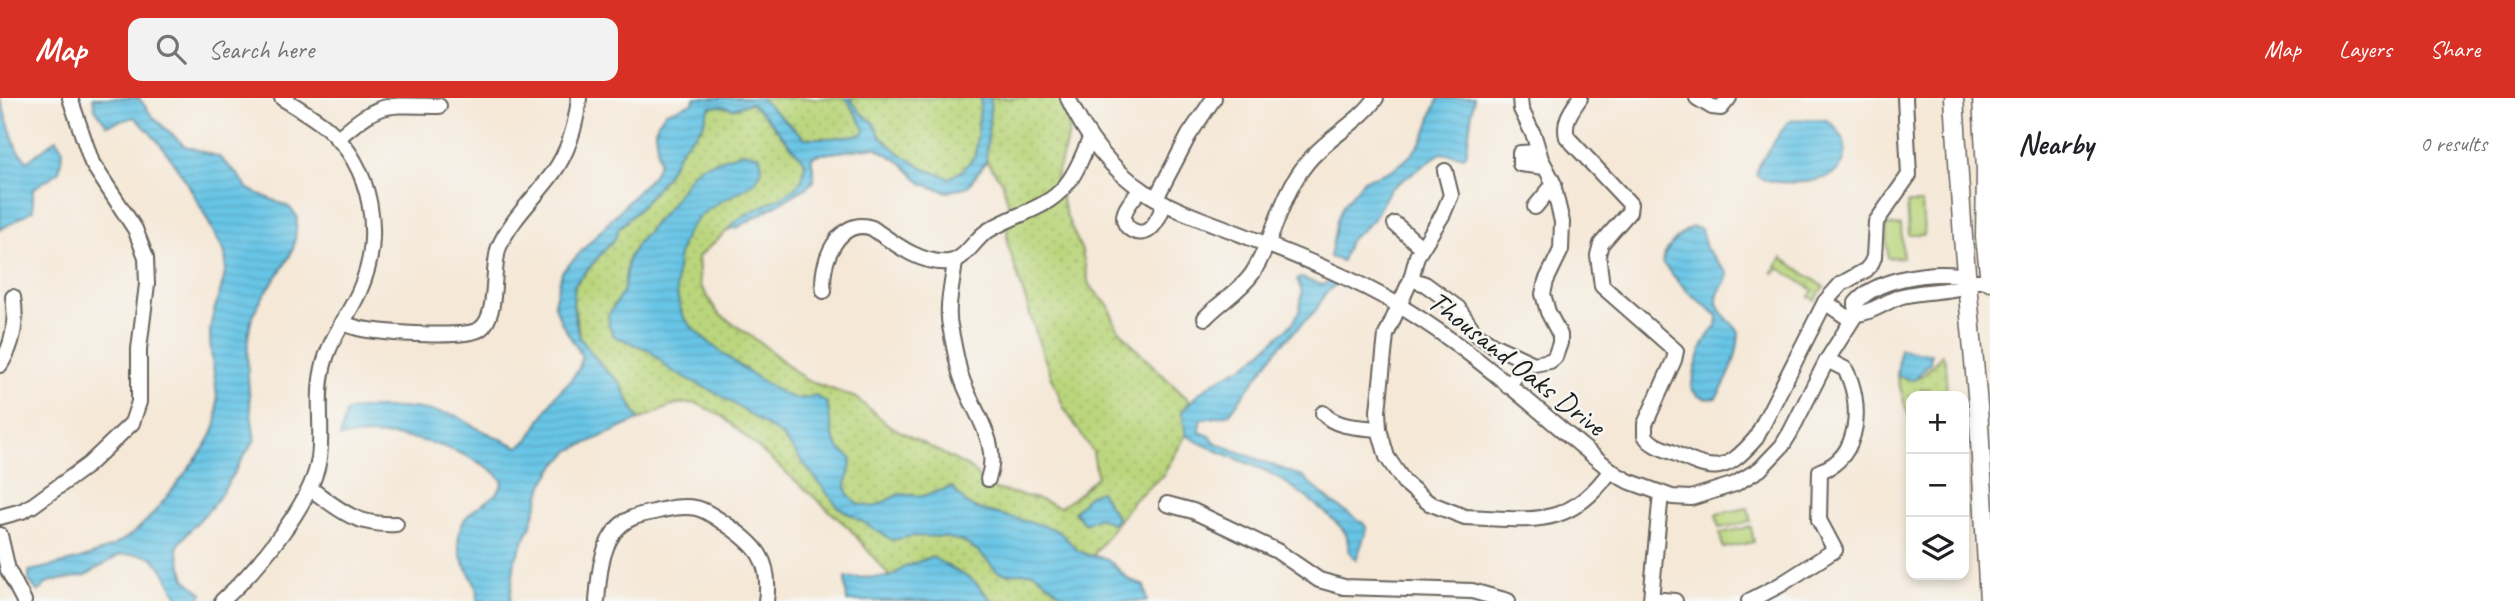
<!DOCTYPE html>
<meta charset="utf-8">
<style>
body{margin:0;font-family:Caveat,sans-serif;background:#f2f2f2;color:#202124}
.controls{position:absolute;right:21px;bottom:21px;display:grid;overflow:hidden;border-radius:14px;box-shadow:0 4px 10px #0003}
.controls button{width:63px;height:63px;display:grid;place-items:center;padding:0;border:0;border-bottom:2px solid #e0e0e0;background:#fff;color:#202124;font:35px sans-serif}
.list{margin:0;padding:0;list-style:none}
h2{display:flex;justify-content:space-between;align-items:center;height:91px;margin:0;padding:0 28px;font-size:30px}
h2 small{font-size:23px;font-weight:400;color:#757577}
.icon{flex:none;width:38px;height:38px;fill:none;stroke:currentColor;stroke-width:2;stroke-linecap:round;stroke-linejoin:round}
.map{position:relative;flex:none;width:1990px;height:503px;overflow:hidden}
header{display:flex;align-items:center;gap:42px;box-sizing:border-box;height:98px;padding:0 35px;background:#d93025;color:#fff}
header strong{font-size:33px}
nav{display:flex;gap:38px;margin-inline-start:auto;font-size:24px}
.search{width:490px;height:63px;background:#f2f2f2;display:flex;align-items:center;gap:18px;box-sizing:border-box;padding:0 24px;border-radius:14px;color:#757577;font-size:26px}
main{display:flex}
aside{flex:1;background:#fff}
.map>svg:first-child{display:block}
</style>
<header>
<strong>Map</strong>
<div class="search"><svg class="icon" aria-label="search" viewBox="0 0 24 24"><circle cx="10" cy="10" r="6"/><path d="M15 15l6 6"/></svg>Search here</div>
<nav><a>Map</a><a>Layers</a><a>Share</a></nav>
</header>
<main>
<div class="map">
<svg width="1990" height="503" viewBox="0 0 1990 503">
<defs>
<pattern id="grass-dots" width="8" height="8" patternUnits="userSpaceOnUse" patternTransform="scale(1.75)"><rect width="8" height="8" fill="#bad57b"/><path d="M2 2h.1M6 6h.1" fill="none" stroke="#9fb66a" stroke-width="1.8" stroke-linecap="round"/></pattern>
<pattern id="water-rules" width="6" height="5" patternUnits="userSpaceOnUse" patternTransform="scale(1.75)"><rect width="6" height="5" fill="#68c5e6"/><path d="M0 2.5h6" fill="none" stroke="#5aa9c5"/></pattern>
</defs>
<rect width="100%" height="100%" fill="#f6f6f2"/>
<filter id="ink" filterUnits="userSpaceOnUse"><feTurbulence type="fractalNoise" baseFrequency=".0143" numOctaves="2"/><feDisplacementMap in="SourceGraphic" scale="14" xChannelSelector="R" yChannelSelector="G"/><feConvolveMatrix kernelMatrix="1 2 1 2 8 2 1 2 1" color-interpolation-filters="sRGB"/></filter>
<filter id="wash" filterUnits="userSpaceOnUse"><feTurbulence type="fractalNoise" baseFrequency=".00686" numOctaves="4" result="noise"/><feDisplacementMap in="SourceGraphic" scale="28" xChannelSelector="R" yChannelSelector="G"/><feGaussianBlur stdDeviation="1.57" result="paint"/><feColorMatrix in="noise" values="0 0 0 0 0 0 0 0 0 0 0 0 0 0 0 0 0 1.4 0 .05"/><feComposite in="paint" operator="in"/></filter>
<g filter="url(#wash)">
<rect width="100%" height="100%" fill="#f5e8d7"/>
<!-- grass -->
<g fill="url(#grass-dots)" stroke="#6b784c" stroke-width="2" fill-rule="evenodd">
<path d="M711,0H1059L1070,32L1056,80L1066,117L1082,153L1089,187L1109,208L1116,228L1141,256L1191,304L1182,314L1186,337L1163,377L1134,402L1093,458C1117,464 1111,470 1127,480C1132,484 1138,485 1144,488L1147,503H992L974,483L931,459L906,468L890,479L850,431L722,318L696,305L676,306L639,322L619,283L605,272L580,240L573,205L575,186L597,161L617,131L637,113L665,80L682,49L702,29ZM875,49L902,65L923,86L948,94L968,88L987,63L1003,86L1008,105L1007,144L1042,254L1064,310L1093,354L1097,378L1075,399L1060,409L1038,401L986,389L972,371L890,328L856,300L806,282L762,246L718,215L700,187L698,159L729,131L738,129L804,91L814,83V73L811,61L815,57Z"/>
<path d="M1782,160L1824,189L1815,202L1809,199L1813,192L1779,170L1774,175L1772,174Z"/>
<path d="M1942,256L1945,261L1947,298H1935L1928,291H1921L1917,298H1911V324L1905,308L1897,278C1925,284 1925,275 1942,256Z"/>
</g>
<!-- park -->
<g fill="#bad57b" stroke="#6b784c" stroke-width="2">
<path d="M1907,105H1922L1924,137H1909Z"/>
<path d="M1901,127L1903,159L1888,160L1886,128Z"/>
<path d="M1748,410L1751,424L1719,430L1716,416Z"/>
<path d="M1751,429L1754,444L1723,450L1720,435Z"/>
</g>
<!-- water -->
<g fill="url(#water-rules)" stroke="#427081" stroke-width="2">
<path d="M0,0L17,52L28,63L56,41L63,52L59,74L33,91V112L0,132Z"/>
<path d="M93,0H139L153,19L185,48L219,59L238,77L248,91L289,109L297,118C296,128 296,142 293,151C282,178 256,199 250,228C244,256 250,313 255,342C241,361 232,380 219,399C207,418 187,430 177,450L185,481L203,496L196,502L179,501L162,470L152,459L138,456L120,457L84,478L48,484L38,494L29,483V473C68,465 112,456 141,428C159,411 174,390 189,370C200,356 215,338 217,319C220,291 209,262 210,234C211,210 230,180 225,156C224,150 218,143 215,137C195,96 169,49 134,19L107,27L95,11Z"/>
<path d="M694,0H760L805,40H830L862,36L865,31L846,0H850L861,15L873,24L881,39L901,56L923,70L949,80L962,73L975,58L981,0H991L986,63L968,88L948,94L923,86L902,65L875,49L815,57L811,61L814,73V83L804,91L738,129L729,131C743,110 790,103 802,81C804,77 804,69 805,64L765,18L750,5L733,11L722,8L710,9L702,29L682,49L665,80L637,113L618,131L616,139L575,186L573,205L575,221L580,240L605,272L619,283L639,322L571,352L555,368L543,387L531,427L515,462L510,503H477C482,483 454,465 459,436C465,405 495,408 503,384C496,373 489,370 478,364C436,341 388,333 340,339L346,314L364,310H414L455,317L477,330L518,349L528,342L556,297L571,282L579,270L582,258L561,224L554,205L562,174L653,77L659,64L655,34L658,24L666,14L693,5Z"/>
<path d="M1439,0H1474L1466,57L1462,58L1441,55L1390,91L1373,122L1349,143L1342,163L1330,159L1337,122L1343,107L1365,81C1390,76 1409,64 1422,42C1430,29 1431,13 1439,0Z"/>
<path d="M1824,21C1845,31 1856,63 1831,77C1814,86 1771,88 1756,77L1759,67L1786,26L1793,22Z"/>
<path d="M743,54L759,57C772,84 738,93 720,104C706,112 693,123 686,137C675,158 673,195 683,217C692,236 772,294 794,300C801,302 809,299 815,297L827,305L833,339L838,349L852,361L846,388L849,398L858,406L874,409L899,396L923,398L952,389L965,404L974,410L1052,430L1063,437L1077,452L1088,457L1104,460L1113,466L1128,481L1144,488L1147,503H1070L1034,474L1007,476L997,473L979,454L964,444L945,439L914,438L892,442L884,437L838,409L782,338L720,297L670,272L649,252L614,238L609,228L608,217L623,194L628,161L639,143L669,109L693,74L702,68Z"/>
<path d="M1692,129L1701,131L1706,150L1728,176C1727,184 1721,189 1718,196C1712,212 1731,222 1739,234C1738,257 1729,281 1716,300C1705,302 1696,299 1691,289C1696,269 1701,240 1717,228L1718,218L1687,193L1662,165C1664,151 1679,136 1692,129Z"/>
<path d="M1301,180L1322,187L1329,183L1336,186L1325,196L1316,212L1280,248L1229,316L1200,322V334L1210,338L1216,345L1303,379L1333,405L1363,425L1367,431L1356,462C1343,450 1352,445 1344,433C1334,420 1304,397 1289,387C1258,364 1218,358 1186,337L1182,313L1198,296L1215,283L1248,266L1293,225L1300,211L1302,194L1297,181Z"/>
<path d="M1900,251L1931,256L1930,265L1914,282L1897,278Z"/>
<path d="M1100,393L1117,420L1113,426L1099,419L1085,426L1074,414L1089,397Z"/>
<path d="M932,459L974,483L992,503H847L845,480L890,479L906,468Z"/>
</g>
</g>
<g filter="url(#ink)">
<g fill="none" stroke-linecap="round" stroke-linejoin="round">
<!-- minor casing -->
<g stroke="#68635d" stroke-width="18">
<g id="minor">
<path d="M1068,0C1085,37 1109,70 1144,93C1172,112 1205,122 1235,134C1291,156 1348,177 1400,208C1478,255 1545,320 1617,377L1628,383L1672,399L1691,400L1735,386L1760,371L1782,348L1790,335L1827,262L1856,216V205C1876,181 1928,173 1959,177L1967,184"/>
<path d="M1580,0C1571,13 1563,23 1567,39L1630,106L1629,114L1601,146L1598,157L1602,188L1676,253L1674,262L1645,326V337C1650,347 1662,350 1672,354C1713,374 1724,377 1756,340L1825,204L1841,186L1866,172L1871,166L1874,159L1876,124L1909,77L1905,0"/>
<path d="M1697,0L1712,9L1721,10L1729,0"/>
<path d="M337,41C380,3 384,7 439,8"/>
<path d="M1539,54L1520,55V66L1545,69"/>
<path d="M1445,73L1451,97L1443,116L1417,158L1411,181L1386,237L1378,313L1379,331L1387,359L1404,384L1429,405L1465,419C1531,421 1568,433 1611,372"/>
<path d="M1141,91C1136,98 1128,105 1125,114C1119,130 1141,142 1152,129C1158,123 1161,113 1165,105"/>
<path d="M1156,100L1189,37L1214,0"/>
<path d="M1535,109L1554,86"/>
<path d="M1395,126L1421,149"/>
<path d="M955,163C953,184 946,207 950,228C953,243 956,260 960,275C970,311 1002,343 988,381"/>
<path d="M1411,181L1425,186L1458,210L1475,235L1493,247L1534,266L1550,263L1555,259L1560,245V237L1548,214L1543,196L1546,183L1561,152L1562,124L1552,82L1541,61L1534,38L1521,11L1520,0"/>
<path d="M824,193C819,167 838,118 872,130C894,145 921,167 949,164C965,162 974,142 986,134C1011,117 1046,112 1065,88C1077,75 1083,56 1090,41"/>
<path d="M1825,204L1851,222"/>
<path d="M1856,216C1872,215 1886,203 1902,198C1922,193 1943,194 1963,189L1967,184L1990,182"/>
<path d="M1205,220C1220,204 1239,194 1252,176C1274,142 1280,98 1306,66C1326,40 1358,26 1376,0"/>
<path d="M342,225C351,228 359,231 368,232C389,235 465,241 480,231C499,218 491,171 499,149C511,121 535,100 553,75C569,53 576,27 579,0"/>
<path d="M0,267C14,246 17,223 13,199"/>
<path d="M1508,288L1526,264"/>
<path d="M1323,315C1336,330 1360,329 1379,331"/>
<path d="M311,391C341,413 357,428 396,426"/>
<path d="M1661,395L1651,501L1675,503"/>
<path d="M1167,406L1193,413L1277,453L1319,482L1344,489L1472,493L1508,503"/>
<path d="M0,419L22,413L33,407L88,367L132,325L139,304V251L147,186L146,159L135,131L92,65L70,0"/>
<path d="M0,437L8,472L24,503"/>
<path d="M222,503C256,472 313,405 319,360C323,331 316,300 323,270C329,242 347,220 359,194C384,139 373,69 326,29C312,18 297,9 282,0"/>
<path d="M597,503C599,481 600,455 613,436C623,421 637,417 654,414C667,411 682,407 696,410C706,412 715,419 724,425C756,446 772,462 766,503"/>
<path d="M1749,503L1780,487L1835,452L1819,422L1820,373C1861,360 1863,303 1845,271L1827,262"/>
</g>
</g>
<!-- major casing -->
<g stroke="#68635d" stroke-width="21">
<g id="major">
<path d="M1954,0L1963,140L1978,308L1989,503"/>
<path d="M1982,0L1986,72L1985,139L1990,183"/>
</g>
</g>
<!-- minor -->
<use href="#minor" stroke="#fff" stroke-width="14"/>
<!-- major -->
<use href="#major" stroke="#fff" stroke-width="18"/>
</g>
</g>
<g text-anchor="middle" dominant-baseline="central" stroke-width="5" stroke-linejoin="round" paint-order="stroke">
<!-- street labels -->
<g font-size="30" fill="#1c1c1c" stroke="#f6f6f2">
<text transform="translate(1517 265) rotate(38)">Thousand Oaks Drive</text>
</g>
</g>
</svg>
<div class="controls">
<button>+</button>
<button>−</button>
<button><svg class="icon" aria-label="layers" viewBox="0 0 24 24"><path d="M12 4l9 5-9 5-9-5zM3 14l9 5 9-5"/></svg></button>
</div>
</div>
<aside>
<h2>Nearby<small>0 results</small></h2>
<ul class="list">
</ul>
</aside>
</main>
